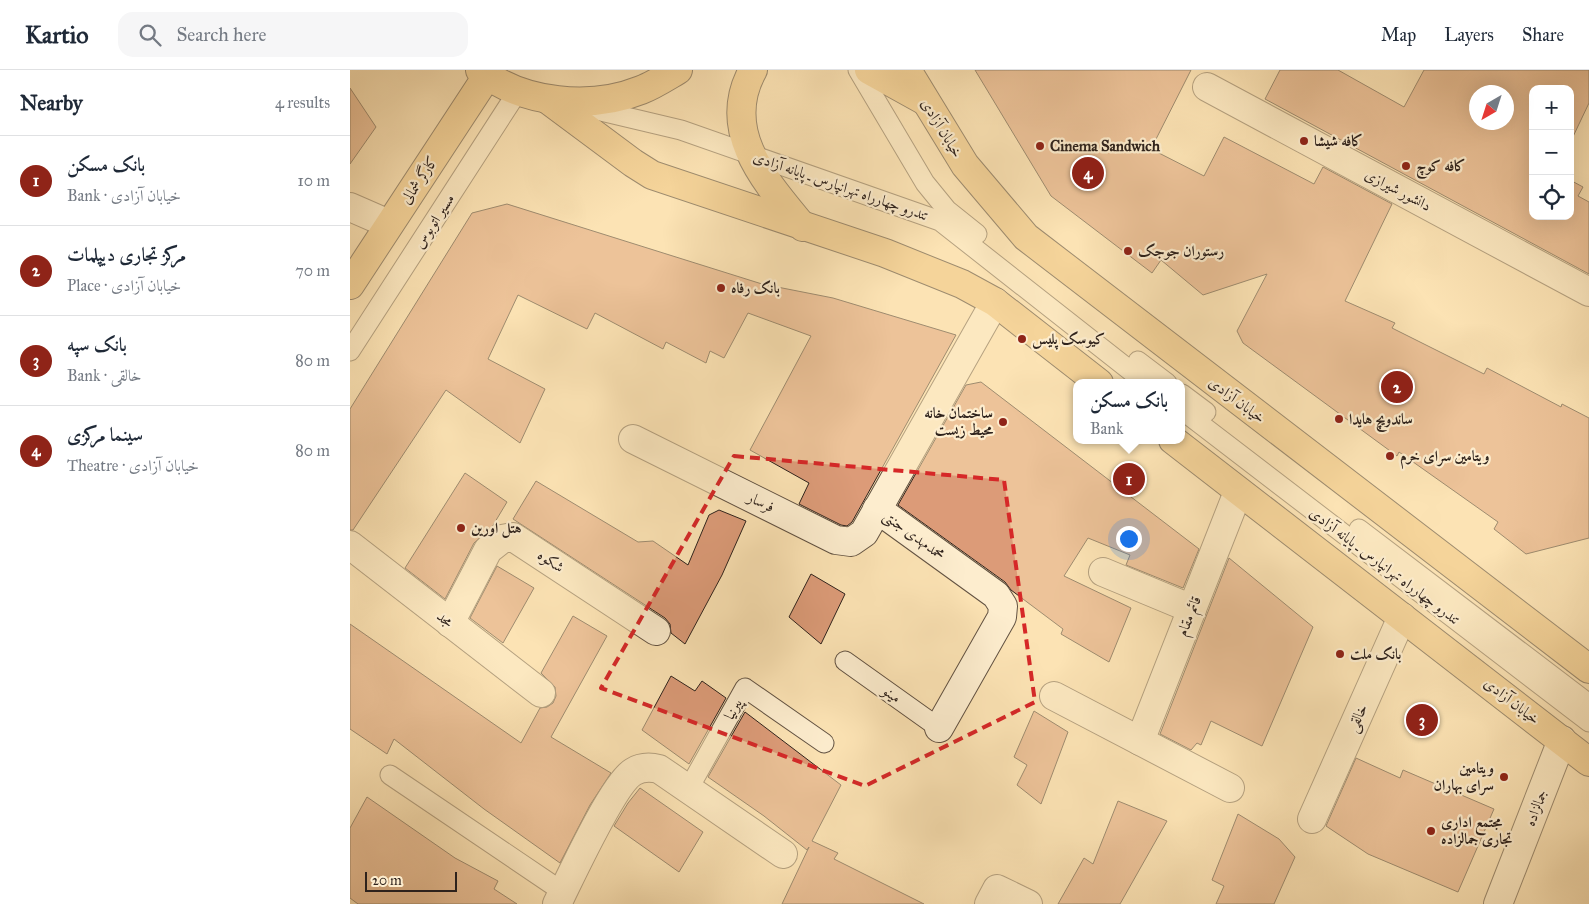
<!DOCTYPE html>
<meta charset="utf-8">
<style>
body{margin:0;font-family:"IM FELL Great Primer",Amiri,serif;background:#f6f6f7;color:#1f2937}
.controls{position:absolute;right:15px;top:15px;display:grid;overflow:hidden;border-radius:10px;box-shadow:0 5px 20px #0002}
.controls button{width:45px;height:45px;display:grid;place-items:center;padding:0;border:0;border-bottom:1px solid #e0e1e3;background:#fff;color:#1f2937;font:25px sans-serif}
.compass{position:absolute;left:1119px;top:15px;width:45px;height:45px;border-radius:50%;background:#fff;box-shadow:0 5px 20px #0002;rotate:219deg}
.scale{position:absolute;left:15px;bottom:12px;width:92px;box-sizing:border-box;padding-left:5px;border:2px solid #2e221c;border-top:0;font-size:14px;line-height:18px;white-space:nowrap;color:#2e221c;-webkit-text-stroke:4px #fdedce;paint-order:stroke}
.you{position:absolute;left:778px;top:468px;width:18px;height:18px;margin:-12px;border:4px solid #fff;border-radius:50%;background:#1a73e8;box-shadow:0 0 0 8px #1a73e833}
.badge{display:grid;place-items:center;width:32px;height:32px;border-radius:50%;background:#8f2418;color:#fff;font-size:16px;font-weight:700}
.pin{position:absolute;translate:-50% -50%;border:2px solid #fff;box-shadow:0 1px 5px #0006}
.popup{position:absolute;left:723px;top:309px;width:112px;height:65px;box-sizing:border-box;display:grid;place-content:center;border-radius:10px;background:#fff;filter:drop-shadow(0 1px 4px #0005);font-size:16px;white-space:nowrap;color:#747a83}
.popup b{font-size:19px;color:#1f2937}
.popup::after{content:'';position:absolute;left:50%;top:100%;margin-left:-10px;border:10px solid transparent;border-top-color:#fff}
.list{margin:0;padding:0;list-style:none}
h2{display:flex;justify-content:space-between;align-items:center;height:65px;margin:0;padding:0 20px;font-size:21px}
h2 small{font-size:16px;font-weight:400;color:#747a83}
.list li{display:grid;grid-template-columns:32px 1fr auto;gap:15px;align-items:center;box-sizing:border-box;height:90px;padding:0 20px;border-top:1px solid #e0e1e3}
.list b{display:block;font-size:19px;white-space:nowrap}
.list p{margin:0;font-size:16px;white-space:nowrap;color:#747a83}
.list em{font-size:16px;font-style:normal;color:#747a83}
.icon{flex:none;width:28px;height:28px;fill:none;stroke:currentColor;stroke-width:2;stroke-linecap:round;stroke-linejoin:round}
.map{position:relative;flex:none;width:1239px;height:834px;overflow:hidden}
header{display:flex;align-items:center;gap:30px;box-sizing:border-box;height:70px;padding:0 25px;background:#fff;border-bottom:1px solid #e0e1e3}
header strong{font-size:24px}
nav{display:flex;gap:28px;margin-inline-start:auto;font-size:18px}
.search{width:350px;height:45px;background:#f6f6f7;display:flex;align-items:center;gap:12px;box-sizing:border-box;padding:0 18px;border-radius:15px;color:#747a83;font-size:19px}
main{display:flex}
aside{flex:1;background:#fff}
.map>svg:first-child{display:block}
</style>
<header>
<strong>Kartio</strong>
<div class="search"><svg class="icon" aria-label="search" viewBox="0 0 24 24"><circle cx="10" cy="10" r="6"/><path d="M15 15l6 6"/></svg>Search here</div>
<nav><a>Map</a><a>Layers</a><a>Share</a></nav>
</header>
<main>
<aside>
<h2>Nearby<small>4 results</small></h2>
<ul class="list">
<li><span class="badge">1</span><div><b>بانک مسکن</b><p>Bank · خیابان آزادی</p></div><em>10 m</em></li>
<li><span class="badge">2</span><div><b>مرکز تجاری دیپلمات</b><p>Place · خیابان آزادی</p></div><em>70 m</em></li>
<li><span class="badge">3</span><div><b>بانک سپه</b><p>Bank · خالقی</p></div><em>80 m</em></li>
<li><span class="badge">4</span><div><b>سینما مرکزی</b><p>Theatre · خیابان آزادی</p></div><em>80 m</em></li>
</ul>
</aside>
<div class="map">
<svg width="1239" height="834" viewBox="0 0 1239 834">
<rect width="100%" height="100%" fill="#fce3b4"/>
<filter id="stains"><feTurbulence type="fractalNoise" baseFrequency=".004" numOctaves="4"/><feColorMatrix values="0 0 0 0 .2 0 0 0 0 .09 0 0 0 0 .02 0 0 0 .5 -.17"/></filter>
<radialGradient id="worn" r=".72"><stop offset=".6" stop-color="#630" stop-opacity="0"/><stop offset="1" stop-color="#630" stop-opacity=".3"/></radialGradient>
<!-- building -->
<g fill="#dc9b78" stroke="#2e221c" fill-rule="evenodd">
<path d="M625,0H841L801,79L854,106L874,67L964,114L973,97L1042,134L995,231L1045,253L1042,258L1134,304L1137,298L1211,337L1212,334L1239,348V468L1176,484L1144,459L1148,452L1049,382L1047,386L893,273L887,261L917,204L853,225L811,190L802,203L701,126Z"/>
<path d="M930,0H988L1054,37L1074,0H1239V33L1220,73V19H1183V146H1220V110L1233,117L1228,126L1239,132V204L915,29ZM1126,22H1156V52H1126Z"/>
<path d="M0,18L26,57L0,94Z"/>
<path d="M157,134L412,214L483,228L606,265L502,452L497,456L491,455L449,434L459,413L400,380L461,266L398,243L374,288L360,281L356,293L316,272L313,279L245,243L237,259L168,225L138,289L195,319L170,373L96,320L3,460H0V339L122,143Z"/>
<path d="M631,312L849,479L833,518L776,495L780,485L738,468L714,506L781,538L759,592L711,564L713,559L661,520L655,512L548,435L616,315Z"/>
<path d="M115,403L157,432L142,457L124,473L95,529L55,498Z"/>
<path d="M186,411L288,472L303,471L338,495L359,445L369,440L396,451L372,505L335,574L321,563L320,554L315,548L163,449Z"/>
<path d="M879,488L963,557L912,676L861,651L851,675L847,673L841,680L810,664Z"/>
<path d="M147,496L184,518L153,573L120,548Z"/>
<path d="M461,504L495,524L471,574L439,547Z"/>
<path d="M223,546L257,566L201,667L261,703L240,735L210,793L134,739L44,669L37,684L0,659V554L171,673L190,638L197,637L203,633L206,626L205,617L191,603Z"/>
<path d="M321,606L345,621L352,611L376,628L339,694L292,660Z"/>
<path d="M684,641L718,662L691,734L667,715L677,695L664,687Z"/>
<path d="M395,642L491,715L462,771L488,783L484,789L574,834H432L459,777L457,780L414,746L358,707Z"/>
<path d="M1006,688L1050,708L1053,700L1144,739L1108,822L1018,784L976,756Z"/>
<path d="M290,718L353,762L329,802L264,756L278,733Z"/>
<path d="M17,727L105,788L148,811L144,819L167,834H8L0,828V758Z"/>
<path d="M768,731L817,751L770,834H708L734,788L743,794Z"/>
<path d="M888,744L929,769L945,787L924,834H866L874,816L862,810Z"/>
</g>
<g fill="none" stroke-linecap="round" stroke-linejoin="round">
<!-- lane casing -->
<g stroke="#625242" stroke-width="21">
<g id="lane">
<path d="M508,0L575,113L597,140L627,164"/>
<path d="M234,37L331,60L590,151L796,313"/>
<path d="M0,281L168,21"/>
<path d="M788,291L817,313"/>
<path d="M832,324L856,342"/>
<path d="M832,340L1239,652"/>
<path d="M1009,459L1239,634"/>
<path d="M495,591L589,658"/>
<path d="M40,705L213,822"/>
<path d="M339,718L395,618L474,673"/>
</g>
</g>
<!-- street casing -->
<g stroke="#625242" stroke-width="30">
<g id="street">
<path d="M857,17L1239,222"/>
<path d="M0,137L39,154"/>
<path d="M283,369L486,470L501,472L514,463L645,232"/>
<path d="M527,439L646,525L653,536L652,547L589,658"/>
<path d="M0,475L191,623"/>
<path d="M753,502L842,539"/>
<path d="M100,553L138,480L152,469L163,467L306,561"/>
<path d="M704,626L880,718"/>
<path d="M790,671L888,422"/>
<path d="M962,749L1052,547"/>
<path d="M207,834C220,808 263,714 283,702C291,697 301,697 309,699L433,784"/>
<path d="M639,834L647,819L678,834"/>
</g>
</g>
<!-- secondary casing -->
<g stroke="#2e221c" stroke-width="30">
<path id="secondary" d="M1148,834L1212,670"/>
</g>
<!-- primary casing -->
<g stroke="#2e221c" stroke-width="30">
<g id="primary">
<path d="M130,0C173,34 241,40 291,20C304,15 316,7 328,0"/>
<path d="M403,0C369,61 416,112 453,157"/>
<path d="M519,0L575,31"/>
<path d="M557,0L615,95L676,167L1239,599"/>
<path d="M197,29L283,93L302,105L535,183L612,214L645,232L749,313"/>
<path d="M0,215L137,6"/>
<path d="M823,370L1239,692"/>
</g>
</g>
<!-- lane -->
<use href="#lane" stroke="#fdedce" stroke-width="19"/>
<!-- street -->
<use href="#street" stroke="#fdedce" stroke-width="28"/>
<!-- secondary -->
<use href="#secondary" stroke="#fdedce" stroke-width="28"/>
<!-- primary -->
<use href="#primary" stroke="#eec27a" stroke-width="28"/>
</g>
<!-- marked area -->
<path d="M0 0H1239V834H0ZM384,386L654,410L685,632L515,716L251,618Z" fill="#fce3b4" fill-opacity=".55" fill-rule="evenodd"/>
<path fill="none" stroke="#d62828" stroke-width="4" stroke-dasharray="10 6" stroke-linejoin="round" d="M384,386L654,410L685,632L515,716L251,618Z"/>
<!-- markers -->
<g fill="#8f2418" stroke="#fdedce" stroke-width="2">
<circle cx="954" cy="71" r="5"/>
<circle cx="690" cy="76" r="5"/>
<circle cx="1056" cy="96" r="5"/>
<circle cx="778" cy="181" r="5"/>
<circle cx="371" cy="218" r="5"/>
<circle cx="672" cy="269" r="5"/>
<circle cx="989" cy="349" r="5"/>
<circle cx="653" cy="352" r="5"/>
<circle cx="1040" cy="386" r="5"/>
<circle cx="111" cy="458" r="5"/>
<circle cx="990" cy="584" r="5"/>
<circle cx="1154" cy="707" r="5"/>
<circle cx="1081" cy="761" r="5"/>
</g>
<g text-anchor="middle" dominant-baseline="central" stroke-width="4.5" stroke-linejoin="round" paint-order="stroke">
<!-- street labels -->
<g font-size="15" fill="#2e221c" stroke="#fdedce">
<text transform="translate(592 58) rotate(59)">خیابان آزادی</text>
<text transform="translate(69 110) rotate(-56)">کارگر شمالی</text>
<text transform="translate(491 116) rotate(19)">تندرو چهارراه تهرانپارس ـ پایانه آزادی</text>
<text transform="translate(1048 120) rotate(28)">دانشور شیرازی</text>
<text transform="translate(84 151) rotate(-57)">مسیر اتوبوس</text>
<text transform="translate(887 330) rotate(37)">خیابان آزادی</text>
<text transform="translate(411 432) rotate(26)">فرسار</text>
<text transform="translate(564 465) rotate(36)">محمدمهدی جنتی</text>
<text transform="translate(201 491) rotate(34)">شکوه</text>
<text transform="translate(1035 496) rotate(37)">تندرو چهارراه تهرانپارس ـ پایانه آزادی</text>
<text transform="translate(839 546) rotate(-68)">قائم مقام</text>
<text transform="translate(95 549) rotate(38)">مجد</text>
<text transform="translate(542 624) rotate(35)">مینو</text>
<text transform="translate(1162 631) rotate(38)">خیابان آزادی</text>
<text transform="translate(383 639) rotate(-61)">پیرنیا</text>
<text transform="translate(1007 648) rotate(-66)">خالقی</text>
<text transform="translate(1186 738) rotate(-68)">جمالزاده</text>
</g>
<!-- poi labels -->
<g font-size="15" font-weight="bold" fill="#2e221c" stroke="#fdedce" text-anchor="start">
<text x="964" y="71">کافه شیشا</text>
<text x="700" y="76">Cinema Sandwich</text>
<text x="1066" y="96">کافه کوچ</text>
<text x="788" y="181">رستوران جوجک</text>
<text x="381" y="218">بانک رفاه</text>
<text x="682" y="269">کیوسک پلیس</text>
<text x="643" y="343" text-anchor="end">ساختمان خانه<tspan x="643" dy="17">محیط زیست</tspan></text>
<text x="999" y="349">ساندویچ هایدا</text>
<text x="1050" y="386">ویتامین سرای خرم</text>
<text x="121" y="458">هتل اورین</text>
<text x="1000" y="584">بانک ملت</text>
<text x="1144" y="698" text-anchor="end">ویتامین<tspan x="1144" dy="17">سرای بهاران</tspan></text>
<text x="1091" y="752">مجتمع اداری<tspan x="1091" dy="17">تجاری جمالزاده</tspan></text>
</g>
</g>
<rect width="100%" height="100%" filter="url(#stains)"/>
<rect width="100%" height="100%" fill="url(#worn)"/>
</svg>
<div class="controls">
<button>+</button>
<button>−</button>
<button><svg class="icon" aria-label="locate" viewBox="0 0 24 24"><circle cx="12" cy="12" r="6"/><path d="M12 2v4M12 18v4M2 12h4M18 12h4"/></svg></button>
</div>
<svg class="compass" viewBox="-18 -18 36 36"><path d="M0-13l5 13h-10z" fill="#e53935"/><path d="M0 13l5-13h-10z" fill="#747a83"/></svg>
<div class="scale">20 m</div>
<div class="you"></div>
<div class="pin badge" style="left:779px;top:409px">1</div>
<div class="popup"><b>بانک مسکن</b>Bank</div>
<div class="pin badge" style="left:1047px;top:317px">2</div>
<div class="pin badge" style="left:1072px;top:650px">3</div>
<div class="pin badge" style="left:738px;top:103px">4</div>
</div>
</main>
